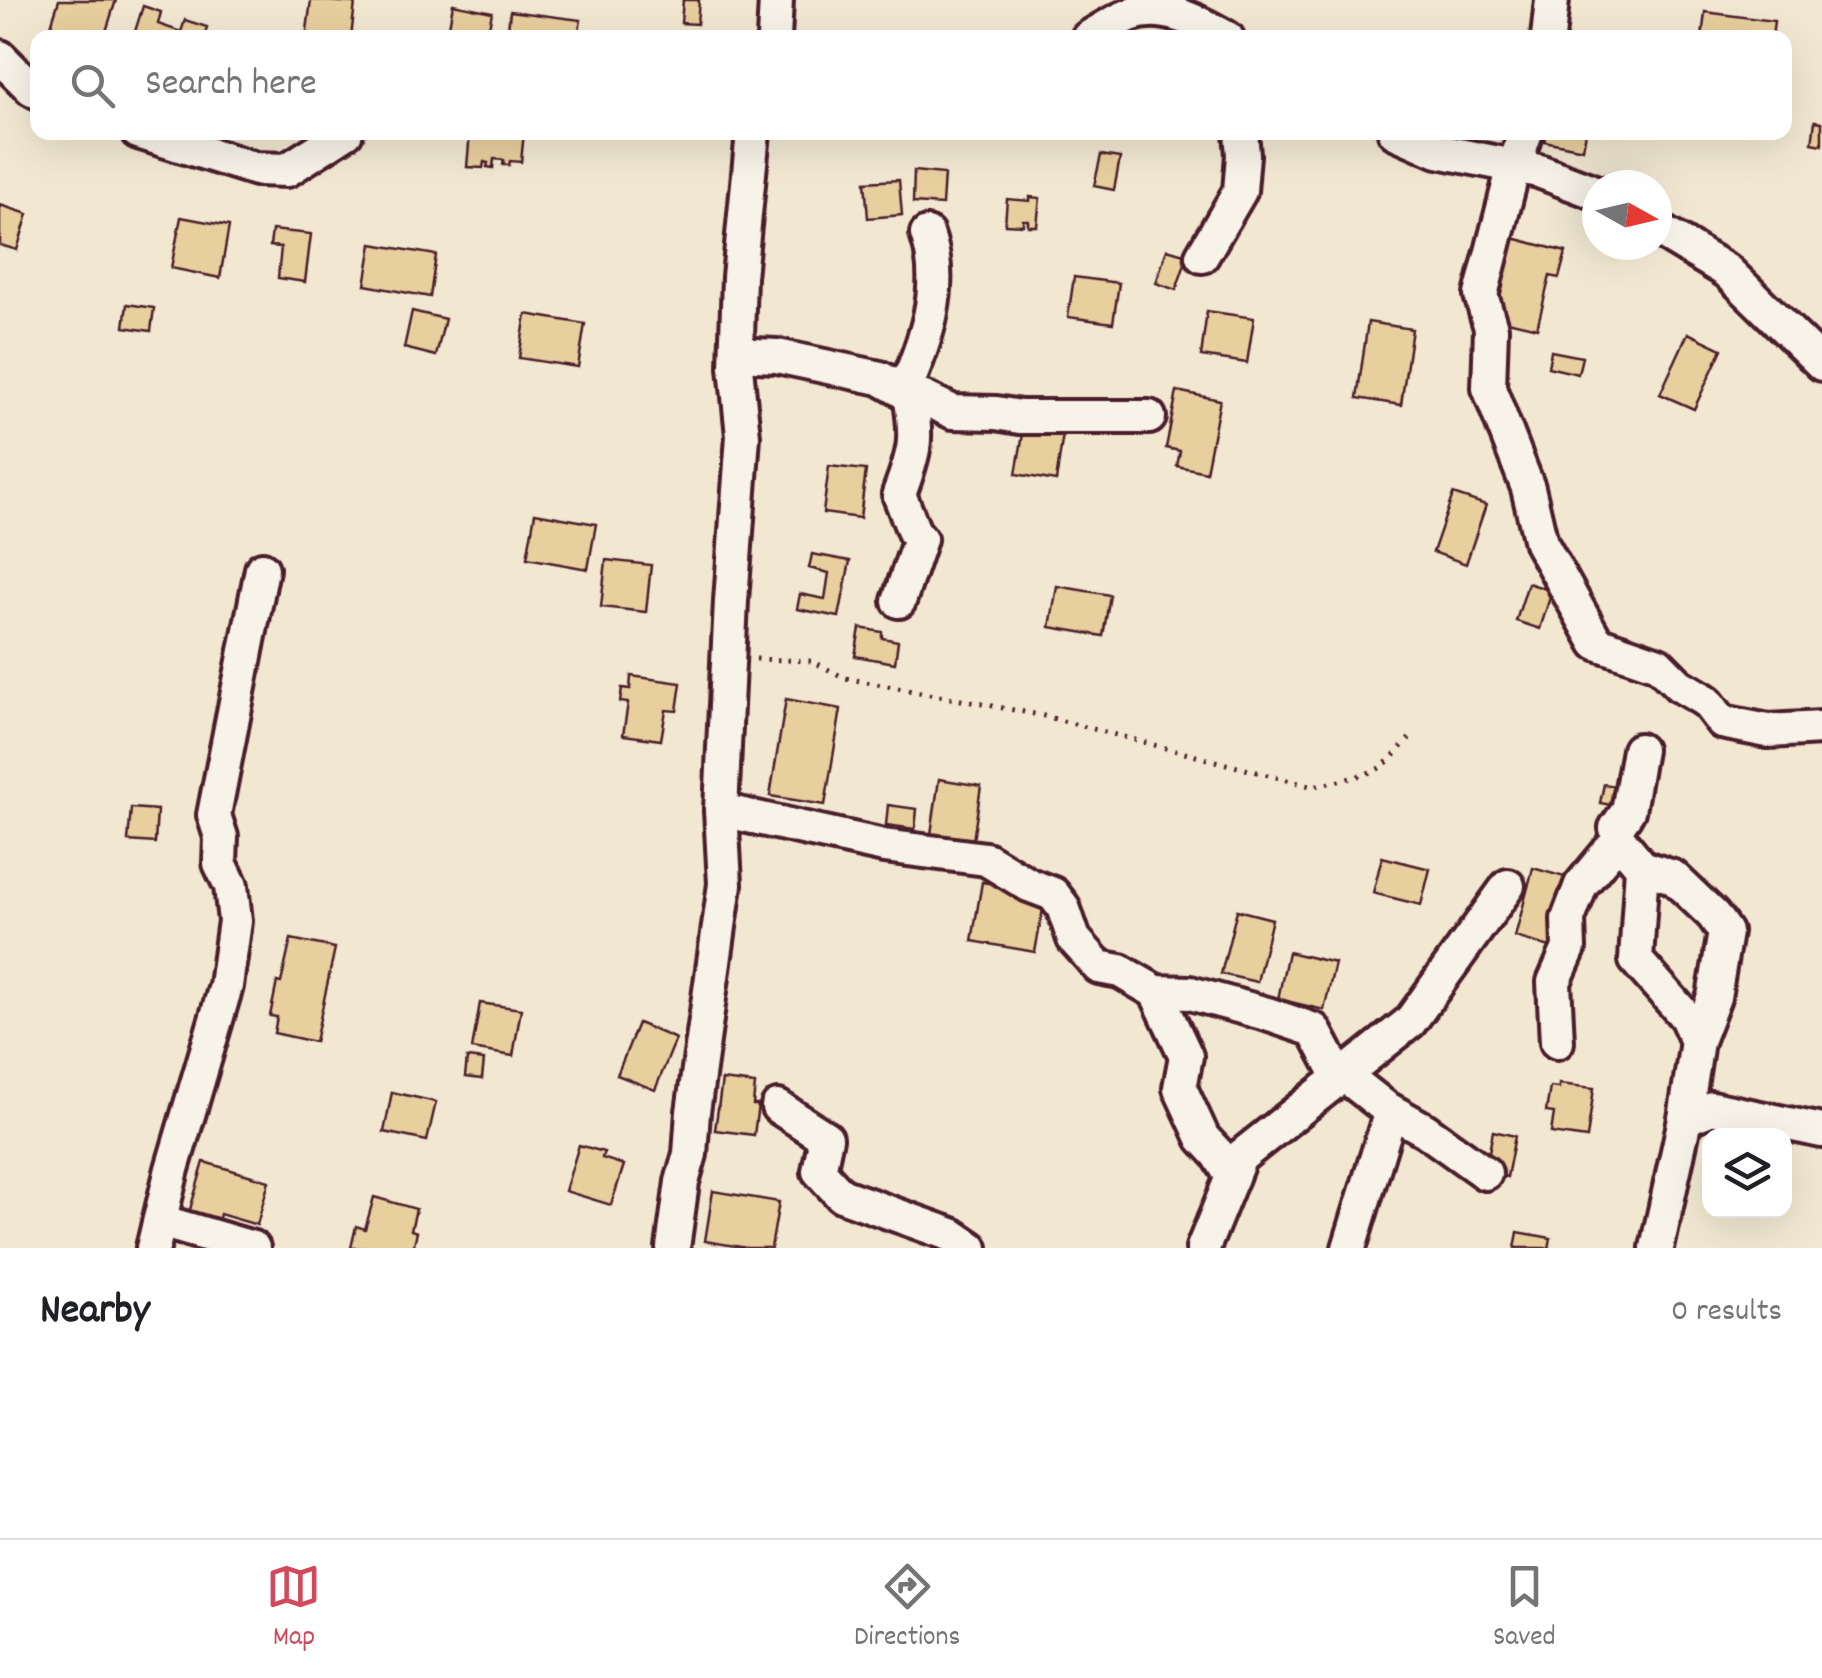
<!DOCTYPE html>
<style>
body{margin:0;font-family:Dekko,sans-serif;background:#f6f6f6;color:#202124}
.controls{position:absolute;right:30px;bottom:30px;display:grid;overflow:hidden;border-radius:20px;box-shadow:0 10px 40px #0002}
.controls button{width:90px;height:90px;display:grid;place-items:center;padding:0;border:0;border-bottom:2px solid #e0e0e0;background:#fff;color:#202124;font:50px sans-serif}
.compass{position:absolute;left:1582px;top:170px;width:90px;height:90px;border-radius:50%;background:#fff;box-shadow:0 10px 40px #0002;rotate:98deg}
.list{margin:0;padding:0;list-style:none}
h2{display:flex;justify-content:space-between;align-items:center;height:130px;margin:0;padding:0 40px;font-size:42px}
h2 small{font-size:32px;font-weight:400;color:#757577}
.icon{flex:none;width:55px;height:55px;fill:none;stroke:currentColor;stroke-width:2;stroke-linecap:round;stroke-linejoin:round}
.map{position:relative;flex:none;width:1822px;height:1248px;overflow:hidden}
.search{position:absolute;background:#fff;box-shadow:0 10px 40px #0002;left:30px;right:30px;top:30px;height:110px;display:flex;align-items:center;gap:25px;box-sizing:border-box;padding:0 35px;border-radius:20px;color:#757577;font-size:38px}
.sheet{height:290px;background:#fff}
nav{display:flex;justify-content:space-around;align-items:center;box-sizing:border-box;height:140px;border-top:2px solid #e0e0e0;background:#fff;font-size:28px;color:#757577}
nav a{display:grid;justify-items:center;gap:5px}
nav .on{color:#d1495b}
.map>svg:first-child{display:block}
</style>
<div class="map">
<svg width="1822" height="1248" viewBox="0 0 1822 1248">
<rect width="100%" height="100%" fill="#f2e8d2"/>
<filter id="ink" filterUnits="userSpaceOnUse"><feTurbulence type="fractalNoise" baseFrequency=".01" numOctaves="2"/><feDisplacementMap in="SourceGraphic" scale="20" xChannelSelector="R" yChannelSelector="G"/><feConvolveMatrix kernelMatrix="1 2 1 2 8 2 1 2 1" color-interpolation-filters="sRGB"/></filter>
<g filter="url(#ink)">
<!-- building -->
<g fill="#e8cf9e" stroke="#4a1f2b" stroke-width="2.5">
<path d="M59,0H116L104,38H47Z"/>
<path d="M311,0L355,3L351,38H306Z"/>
<path d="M683,0H699L697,24L681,23Z"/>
<path d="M453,4L492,12L487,38H447Z"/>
<path d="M143,6L161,12L158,24L181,32L185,20L207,27L204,38H133Z"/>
<path d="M510,11L581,20L578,38H507Z"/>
<path d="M1705,12L1774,21L1772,38H1702Z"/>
<path d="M1815,121L1822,122V145L1812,143Z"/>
<path d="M470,132H524L521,162L510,161L509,165H503L504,160L494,159L493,168L487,167L488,163L484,162L483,168L467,167Z"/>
<path d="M1546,132H1586L1583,149L1544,141Z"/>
<path d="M1101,155L1120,158L1114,190L1094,186Z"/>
<path d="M914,171L944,174L942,205L913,203Z"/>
<path d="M899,180L902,215L868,218L865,182Z"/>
<path d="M1030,197L1040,198L1037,226H1028V220H1023V225L1005,224L1007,199L1030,201Z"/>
<path d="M0,205L28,214L17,250L0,245Z"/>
<path d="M181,217L229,226L220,278L171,268Z"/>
<path d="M272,230L311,234L305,282L278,278L281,247L270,246Z"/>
<path d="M1505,236L1566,252L1559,278L1550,276L1537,328L1495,318L1503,286L1492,284Z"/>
<path d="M372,244L436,255L430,297L365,285Z"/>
<path d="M1167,249L1188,255L1176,290L1156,283Z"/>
<path d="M1074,277L1119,283L1113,323L1068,317Z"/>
<path d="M127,304L154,308L151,331L124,327Z"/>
<path d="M412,311L445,319L436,356L404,348Z"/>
<path d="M1207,311L1254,318L1247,363L1201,356Z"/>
<path d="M526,314L585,324L578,367L519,358Z"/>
<path d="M1368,322L1412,329L1401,405L1357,398Z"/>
<path d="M1688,333L1722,349L1694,409L1660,394Z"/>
<path d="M1551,351L1582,357L1578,374L1548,367Z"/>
<path d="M1177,391L1220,400L1206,472L1177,466L1180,451L1166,448Z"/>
<path d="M1024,428L1063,434L1056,481L1016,474Z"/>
<path d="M829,466L866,470L860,518L823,513Z"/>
<path d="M1453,494L1486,505L1466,564L1433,552Z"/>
<path d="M535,513L596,524L588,569L527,558Z"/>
<path d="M812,554L850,561L839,617L797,609L800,594L825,599L829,573L809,568Z"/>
<path d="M606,560L651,565L646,612L601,607Z"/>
<path d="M1528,583L1552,591L1540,629L1516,621Z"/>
<path d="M1057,586L1110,595L1103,636L1050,627Z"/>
<path d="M860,628L882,632V638L898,641L895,663L855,656Z"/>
<path d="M631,676L681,683L677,711L666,710L661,740L623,735L628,703L620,702L622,688L630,689Z"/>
<path d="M786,699L841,709L825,805L770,796Z"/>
<path d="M939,779L981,786L973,841L931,834Z"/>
<path d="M1604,784L1626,788L1623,807L1600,803Z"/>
<path d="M888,805L917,809L915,829L886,825Z"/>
<path d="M131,808L157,810L155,843L128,841Z"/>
<path d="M1382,857L1430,869L1421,905L1373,893Z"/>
<path d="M1533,868L1568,878L1550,947L1515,937Z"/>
<path d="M982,882L1046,893L1035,952L972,941Z"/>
<path d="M1237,910L1272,919L1257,982L1221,974Z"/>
<path d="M291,939L335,948L315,1042L274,1033L277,1017L270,1016L277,982L281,983Z"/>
<path d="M1288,952L1335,963L1324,1010L1278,999Z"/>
<path d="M480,1003L521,1009L513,1056L472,1049Z"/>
<path d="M638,1023L676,1039L655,1090L617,1075Z"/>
<path d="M467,1058L484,1060L482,1079L465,1077Z"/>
<path d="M722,1080L755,1084L753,1105H758L754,1135L715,1130Z"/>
<path d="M1559,1084L1594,1088L1587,1138L1551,1133L1554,1113L1546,1112L1550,1087L1559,1088Z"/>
<path d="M392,1092L436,1102L427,1141L384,1132Z"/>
<path d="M1493,1131L1515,1136L1507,1177L1485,1173Z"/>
<path d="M579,1145L604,1152L602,1158L624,1165L611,1205L565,1191Z"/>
<path d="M204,1162L269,1181L257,1225L220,1214L218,1222L189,1213Z"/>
<path d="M713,1191L779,1202L771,1248H747L705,1241Z"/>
<path d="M374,1197L416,1209L411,1230L417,1232L413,1248H351L356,1226L365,1229Z"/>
<path d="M1518,1232L1551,1238L1549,1248H1515Z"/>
</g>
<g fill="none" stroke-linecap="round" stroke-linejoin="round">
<!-- street casing -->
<g stroke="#4a1f2b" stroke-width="40">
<g id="street">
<path d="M774,38L776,0"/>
<path d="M1088,38C1101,30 1115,21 1130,15C1163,2 1199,22 1227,38"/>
<path d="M1548,38L1552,0"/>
<path d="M0,57L31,88L38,92"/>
<path d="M138,132L256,169L287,170L346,132"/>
<path d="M1395,132L1438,151L1539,171L1597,193"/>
<path d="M1526,132L1514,166L1481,295L1491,328L1489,388L1528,488L1541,543L1597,643L1658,664L1679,685L1706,701L1722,722L1768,731L1822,728"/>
<path d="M1657,229L1727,271L1822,364"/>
<path d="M1202,256L1240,191L1243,155L1241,132"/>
<path d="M737,354L777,356L880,378L910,395C918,440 915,452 899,494L914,532L920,539L899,601"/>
<path d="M904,392C925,343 946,287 927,234"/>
<path d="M910,395L924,398L953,412L996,413L1020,417H1149"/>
<path d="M1639,750L1628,811L1616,828L1619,839L1642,867L1636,960L1686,1017L1697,1041L1685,1119L1657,1248"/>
<path d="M721,810L884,846L986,859L1029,885L1053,894L1063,907L1074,939L1099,967L1120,971L1156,992L1190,993L1267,1014L1314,1030L1339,1077"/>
<path d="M1642,867L1673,877L1713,915L1725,932L1714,997L1697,1041"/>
<path d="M1156,992L1186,1056L1180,1088L1203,1138L1218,1154L1232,1177"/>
<path d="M1557,1042L1554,982L1569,948L1568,919L1581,885L1619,839"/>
<path d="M1343,1074L1386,1108L1425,1130L1485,1173"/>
<path d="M778,1107L826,1138L819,1171L841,1195L952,1235L971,1248"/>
<path d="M1685,1119L1712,1108L1822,1131"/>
<path d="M160,1221L253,1248"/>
<path d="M153,1248L172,1169L226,986L235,921L231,886L220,863L221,837L214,815L262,569"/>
<path d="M673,1248L682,1182L690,1154L693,1112L725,884L721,810L731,601L743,436L736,367L739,277L753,132"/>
<path d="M1203,1248L1240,1157L1410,1022L1508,886"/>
<path d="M1349,1248L1391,1111"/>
</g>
</g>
<!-- path -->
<path stroke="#4a1f2b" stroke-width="5" stroke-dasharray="2.5 8" stroke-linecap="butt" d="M756,659L812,661L845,678L1040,715L1310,786C1322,786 1372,774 1381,767C1392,759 1401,747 1410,738"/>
<!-- street -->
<use href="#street" stroke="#f7f3e8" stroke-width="32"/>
</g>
</g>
</svg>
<div class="controls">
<button><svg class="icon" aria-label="layers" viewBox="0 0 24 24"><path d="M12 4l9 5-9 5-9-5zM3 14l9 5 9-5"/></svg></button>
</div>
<svg class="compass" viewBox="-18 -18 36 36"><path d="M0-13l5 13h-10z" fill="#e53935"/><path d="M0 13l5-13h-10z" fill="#757577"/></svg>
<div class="search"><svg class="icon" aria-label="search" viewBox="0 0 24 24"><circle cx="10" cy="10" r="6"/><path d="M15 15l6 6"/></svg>Search here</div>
</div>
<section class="sheet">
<h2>Nearby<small>0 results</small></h2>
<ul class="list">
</ul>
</section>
<nav>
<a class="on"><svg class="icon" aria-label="map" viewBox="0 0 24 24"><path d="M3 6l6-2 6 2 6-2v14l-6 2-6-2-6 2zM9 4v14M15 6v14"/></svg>Map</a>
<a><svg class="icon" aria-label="directions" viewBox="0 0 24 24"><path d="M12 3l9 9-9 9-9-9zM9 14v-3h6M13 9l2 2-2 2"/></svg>Directions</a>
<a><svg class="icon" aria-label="saved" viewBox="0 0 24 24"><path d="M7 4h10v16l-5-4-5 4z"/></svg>Saved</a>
</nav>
